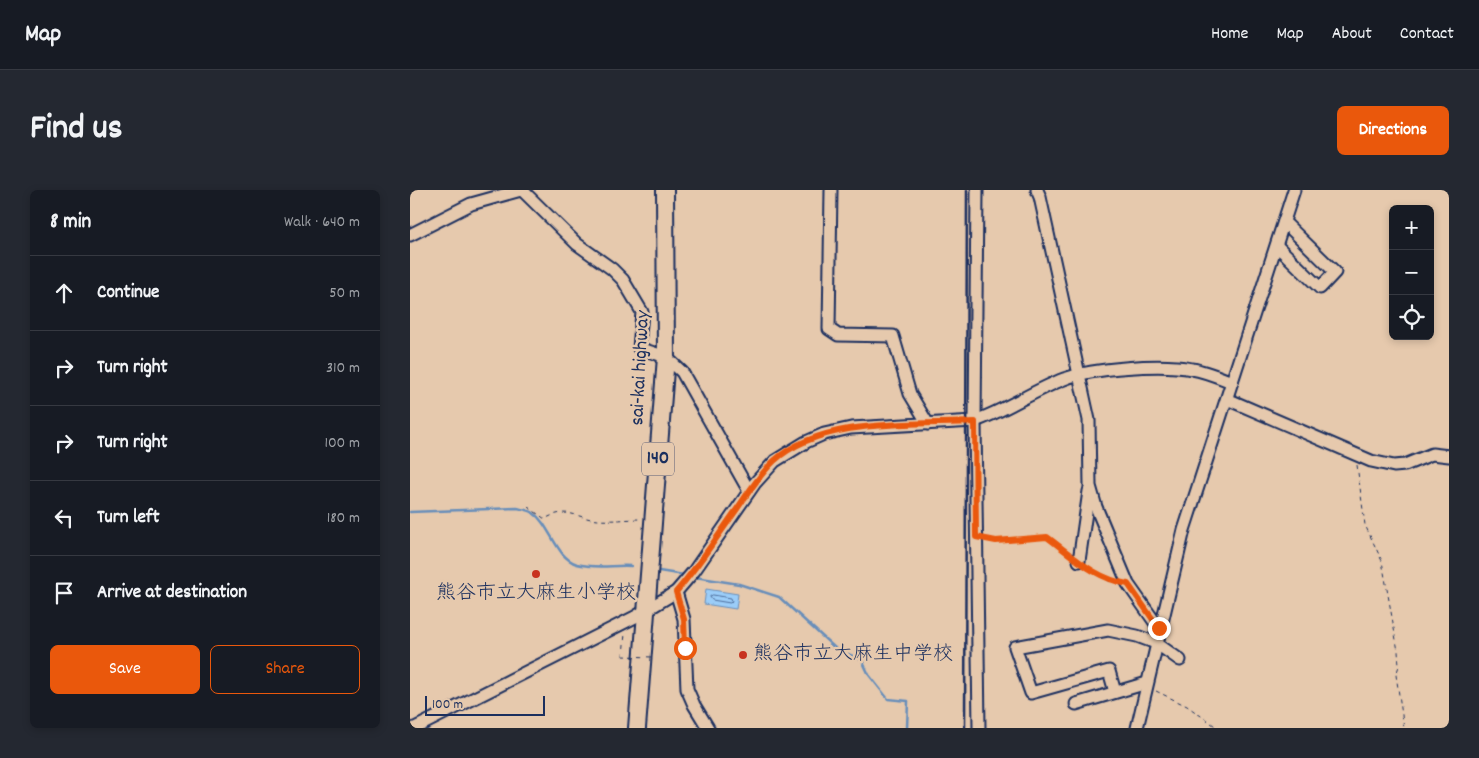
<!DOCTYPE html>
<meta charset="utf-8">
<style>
body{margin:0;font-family:Dekko,"Klee One",sans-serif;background:#242831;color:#f1f3f6}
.controls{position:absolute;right:15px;top:15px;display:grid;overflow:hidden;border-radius:8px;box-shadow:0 2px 8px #0003}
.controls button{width:45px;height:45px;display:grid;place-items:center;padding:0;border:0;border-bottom:1px solid #363941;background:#171b24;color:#f1f3f6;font:25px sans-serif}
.scale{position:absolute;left:15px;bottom:12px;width:120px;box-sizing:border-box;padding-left:5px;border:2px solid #1b2f5e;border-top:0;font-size:14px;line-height:18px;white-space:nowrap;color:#1b2f5e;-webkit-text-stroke:4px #e6c9ad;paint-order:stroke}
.stop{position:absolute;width:15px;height:15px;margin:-11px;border:4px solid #ea580c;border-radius:50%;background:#fff}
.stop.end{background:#ea580c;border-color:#fff;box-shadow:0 1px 5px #0008}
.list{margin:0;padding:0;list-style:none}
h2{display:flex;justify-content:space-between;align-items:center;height:65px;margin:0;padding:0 20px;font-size:21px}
h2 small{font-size:16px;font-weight:400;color:#9ea1a6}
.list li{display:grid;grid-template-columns:32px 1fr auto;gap:15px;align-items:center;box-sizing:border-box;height:75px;padding:0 20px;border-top:1px solid #363941}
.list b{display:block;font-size:19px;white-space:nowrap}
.list em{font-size:16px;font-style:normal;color:#9ea1a6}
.actions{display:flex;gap:10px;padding:15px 20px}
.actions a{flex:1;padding:11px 0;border:1px solid #ea580c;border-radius:8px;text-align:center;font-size:18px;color:#ea580c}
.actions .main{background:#ea580c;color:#fff}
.icon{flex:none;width:28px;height:28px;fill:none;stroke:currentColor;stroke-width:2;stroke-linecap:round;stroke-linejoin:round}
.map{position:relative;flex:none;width:1039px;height:538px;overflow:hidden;border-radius:8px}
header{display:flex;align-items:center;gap:30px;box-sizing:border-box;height:70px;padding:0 25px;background:#171b24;border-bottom:1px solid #363941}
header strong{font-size:24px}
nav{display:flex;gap:28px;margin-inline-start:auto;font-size:18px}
.intro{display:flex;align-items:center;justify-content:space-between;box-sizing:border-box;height:120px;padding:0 30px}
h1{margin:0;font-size:35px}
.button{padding:12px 22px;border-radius:8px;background:#ea580c;color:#fff;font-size:18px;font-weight:700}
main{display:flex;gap:30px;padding:0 30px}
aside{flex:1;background:#171b24;border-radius:8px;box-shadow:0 2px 8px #0003}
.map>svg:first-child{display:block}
</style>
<header>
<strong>Map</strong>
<nav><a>Home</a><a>Map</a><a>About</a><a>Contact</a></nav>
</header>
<div class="intro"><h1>Find us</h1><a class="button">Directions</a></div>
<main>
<aside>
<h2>8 min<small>Walk · 640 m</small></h2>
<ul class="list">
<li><svg class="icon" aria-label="ahead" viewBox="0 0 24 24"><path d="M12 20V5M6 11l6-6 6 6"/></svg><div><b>Continue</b></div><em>50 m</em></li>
<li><svg class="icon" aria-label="right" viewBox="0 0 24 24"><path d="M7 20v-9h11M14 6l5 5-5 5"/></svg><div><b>Turn right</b></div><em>310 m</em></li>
<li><svg class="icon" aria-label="right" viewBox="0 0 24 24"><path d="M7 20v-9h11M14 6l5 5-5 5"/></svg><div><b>Turn right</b></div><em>100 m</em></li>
<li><svg class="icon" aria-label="left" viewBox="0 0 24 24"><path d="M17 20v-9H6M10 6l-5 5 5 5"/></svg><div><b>Turn left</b></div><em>180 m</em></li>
<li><svg class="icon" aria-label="arrive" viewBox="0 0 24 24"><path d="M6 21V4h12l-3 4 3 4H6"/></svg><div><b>Arrive at destination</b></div></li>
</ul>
<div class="actions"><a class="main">Save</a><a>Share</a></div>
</aside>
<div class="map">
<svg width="1039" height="538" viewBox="0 0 1039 538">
<rect width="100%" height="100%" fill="#e6c9ad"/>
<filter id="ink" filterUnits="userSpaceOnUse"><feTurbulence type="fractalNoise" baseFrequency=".02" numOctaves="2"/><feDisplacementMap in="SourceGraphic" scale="10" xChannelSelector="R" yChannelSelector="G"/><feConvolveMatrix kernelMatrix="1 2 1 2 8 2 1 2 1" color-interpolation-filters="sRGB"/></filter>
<g filter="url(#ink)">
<!-- water -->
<path fill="#9bcdf8" stroke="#688eba" d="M296,399L328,404L326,419L294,414Z"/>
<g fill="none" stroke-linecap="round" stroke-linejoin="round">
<!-- shore -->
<path stroke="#4e6e9c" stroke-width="1" d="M303,405L321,408L322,411L320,413L302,410L300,407Z"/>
<!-- stream -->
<g stroke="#688eba" stroke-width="2.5">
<path d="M0,322L107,318C111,319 118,320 122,322C141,335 145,367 167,374C185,379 203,375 221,376"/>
<path d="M249,381L274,385"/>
<path d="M285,387L329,394L369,407L426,459L452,470L459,485L478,509L498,511L497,538"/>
</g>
<!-- minor casing -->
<g stroke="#1b2f5e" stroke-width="15">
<g id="minor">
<path d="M112,0L167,54L202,79L213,90L232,122L229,158L256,167L272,182L339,301"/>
<path d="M421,0L419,139L428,145L483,146L500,204L518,234"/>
<path d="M567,0L565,231L569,538"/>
<path d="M627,0L630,7L679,230L680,296L686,317L718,394L749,438"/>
<path d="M0,45L61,14L111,0"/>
<path d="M867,56L910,98L925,82L874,32"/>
<path d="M817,209L961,271L984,276L995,275L1022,264L1039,266"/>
<path d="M669,371L679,301"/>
<path d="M266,402L274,429L277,499L284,515L298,538"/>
<path d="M705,502L699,481L621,503L605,457L698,440L727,446L746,453L770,470"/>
<path d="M666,514L737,493"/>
<path d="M5,538L225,427L266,402L284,381L345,293L365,271L396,252L414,244L441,238L565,231C596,220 623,201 654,189C684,178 750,173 782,179C795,181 809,187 822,192"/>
<path d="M727,538L774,340L884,0"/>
</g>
</g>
<!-- highway casing -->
<g stroke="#1b2f5e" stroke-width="20">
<path id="highway" d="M227,538L256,167L255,0"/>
</g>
<!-- path -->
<g stroke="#1b2f5e" stroke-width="1" stroke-dasharray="4 4" stroke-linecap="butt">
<path d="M947,275L955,335L972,371L988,461L989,476L986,485L994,538"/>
<path d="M118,317L135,329C157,316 166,328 188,330C202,331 217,329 232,329"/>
<path d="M577,349L586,351L637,347L659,364"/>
<path d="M676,377L700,391L706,392"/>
<path d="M213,466L215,443"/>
<path d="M746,501L777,516L808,538"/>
</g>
<!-- minor -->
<use href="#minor" stroke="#e6c9ad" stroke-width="11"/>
<!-- highway -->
<use href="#highway" stroke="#e6c9ad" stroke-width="16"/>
<!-- rail -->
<path stroke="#1b2f5e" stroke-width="2.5" d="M555,538L557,0"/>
<!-- path-bridge -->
<path stroke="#1b2f5e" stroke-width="1" stroke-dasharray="4 4" stroke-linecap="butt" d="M213,466L242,467"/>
</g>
</g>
<g fill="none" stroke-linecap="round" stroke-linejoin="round" filter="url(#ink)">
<!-- route -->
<path stroke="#ea580c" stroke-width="6" d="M275,458L274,429L266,402C288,376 307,347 327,319C338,303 349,285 364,271C412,227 503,235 565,232L566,347L586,351L637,347C663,366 685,389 718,394L749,438"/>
</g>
<!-- markers -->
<g fill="#c8321e" stroke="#e6c9ad" stroke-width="2">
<circle cx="126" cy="384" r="5"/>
<circle cx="333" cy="465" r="5"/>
</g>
<g text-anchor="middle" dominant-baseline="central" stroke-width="5" stroke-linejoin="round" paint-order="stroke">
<!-- shield labels -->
<rect fill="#e6c9ad" stroke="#585d76" stroke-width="1" x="232" y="252.5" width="32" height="33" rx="4"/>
<g font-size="19" font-weight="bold" fill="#1b2f5e">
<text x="248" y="269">140</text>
</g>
<!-- street labels -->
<g font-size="20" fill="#1b2f5e" stroke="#e6c9ad">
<text transform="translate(231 178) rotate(-87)">sai-kai highway</text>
</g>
<!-- poi labels -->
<g font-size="20" fill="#1b2f5e" stroke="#e6c9ad">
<text x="126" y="404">熊谷市立大麻生小学校</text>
<text x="343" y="465" text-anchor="start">熊谷市立大麻生中学校</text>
</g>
</g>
</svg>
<div class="controls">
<button>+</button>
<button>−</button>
<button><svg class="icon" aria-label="locate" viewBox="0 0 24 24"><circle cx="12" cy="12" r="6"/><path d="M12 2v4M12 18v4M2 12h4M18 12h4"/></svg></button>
</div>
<div class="scale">100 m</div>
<div class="stop" style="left:275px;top:458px"></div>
<div class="stop end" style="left:749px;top:438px"></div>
</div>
</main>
